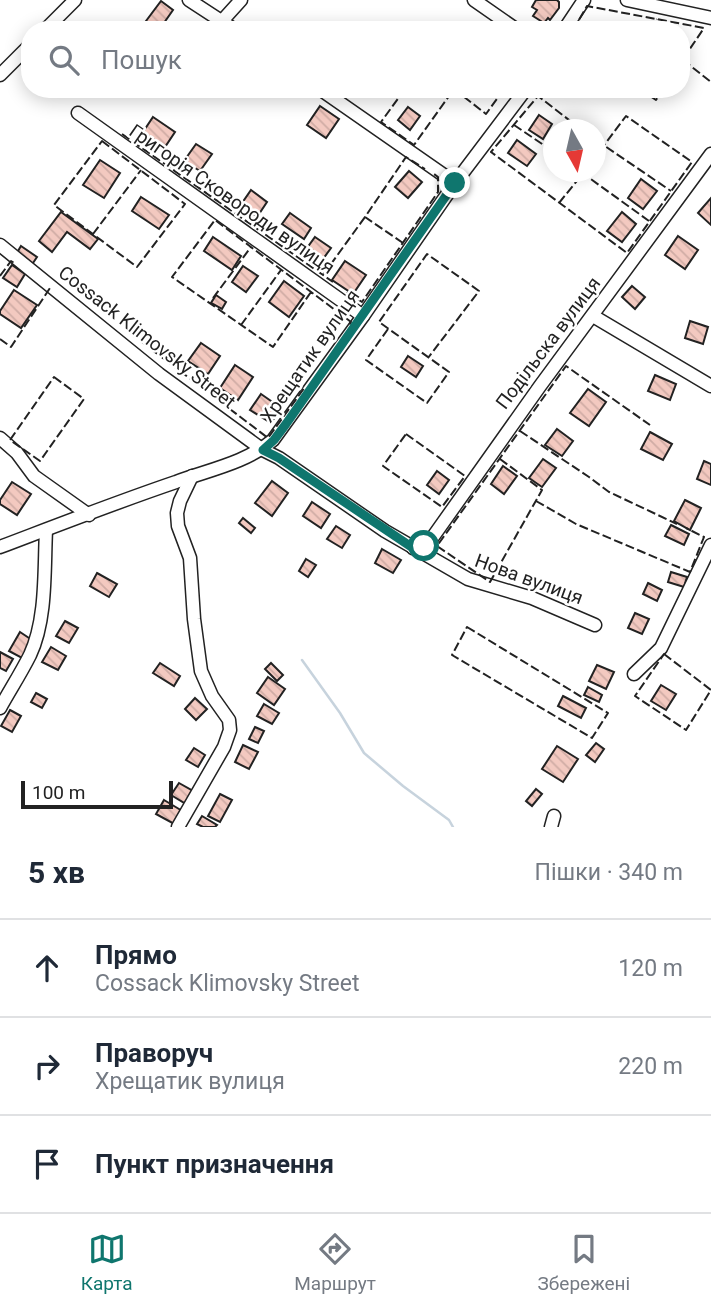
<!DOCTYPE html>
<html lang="uk">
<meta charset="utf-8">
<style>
body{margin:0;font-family:Roboto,sans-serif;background:#f6f6f7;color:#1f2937}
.compass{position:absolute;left:543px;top:119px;width:63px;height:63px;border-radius:50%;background:#fff;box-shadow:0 4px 18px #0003;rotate:172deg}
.scale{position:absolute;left:21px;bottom:18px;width:152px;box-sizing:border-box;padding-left:7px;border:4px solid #222;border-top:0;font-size:19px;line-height:24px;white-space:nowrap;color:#222;-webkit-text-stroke:5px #fff;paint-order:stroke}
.stop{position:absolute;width:21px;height:21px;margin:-16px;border:5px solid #0f766e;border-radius:50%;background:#fff}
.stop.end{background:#0f766e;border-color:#fff;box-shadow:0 2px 7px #0008}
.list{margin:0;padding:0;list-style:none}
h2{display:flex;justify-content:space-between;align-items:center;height:91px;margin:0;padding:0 28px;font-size:30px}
h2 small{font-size:23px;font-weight:400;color:#747a83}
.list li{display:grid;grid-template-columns:46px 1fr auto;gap:21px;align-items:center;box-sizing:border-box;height:98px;padding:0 28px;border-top:2px solid #e0e1e3}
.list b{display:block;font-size:26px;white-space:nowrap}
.list p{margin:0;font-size:23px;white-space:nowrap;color:#747a83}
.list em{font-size:23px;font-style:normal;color:#747a83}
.icon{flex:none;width:38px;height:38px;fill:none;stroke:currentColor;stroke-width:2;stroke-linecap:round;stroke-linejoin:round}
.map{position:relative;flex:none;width:711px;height:827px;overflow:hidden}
.search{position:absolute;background:#fff;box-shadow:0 4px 18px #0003;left:21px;right:21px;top:21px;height:77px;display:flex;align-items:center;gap:18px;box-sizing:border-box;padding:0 24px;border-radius:28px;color:#747a83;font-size:26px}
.sheet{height:385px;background:#fff}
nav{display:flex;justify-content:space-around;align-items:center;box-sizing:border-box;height:98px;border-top:2px solid #e0e1e3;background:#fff;font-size:19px;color:#747a83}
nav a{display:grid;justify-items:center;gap:4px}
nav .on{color:#0f766e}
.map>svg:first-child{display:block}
</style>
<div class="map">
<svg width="711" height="827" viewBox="0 0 711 827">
<defs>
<pattern id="building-back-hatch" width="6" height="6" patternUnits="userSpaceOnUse" patternTransform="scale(1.75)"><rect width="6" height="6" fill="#f3c9c0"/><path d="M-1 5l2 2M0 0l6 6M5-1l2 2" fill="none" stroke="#d0aca5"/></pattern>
</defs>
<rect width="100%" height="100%" fill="#fff"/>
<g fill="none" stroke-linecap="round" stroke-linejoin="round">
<!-- stream -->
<path stroke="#c7d3dd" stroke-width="2.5" d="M302,660L340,713L364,753L403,786L449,820L453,827"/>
</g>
<!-- building -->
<g fill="url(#building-back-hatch)" stroke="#222" stroke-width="2">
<path d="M536,0H557L559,2V8L550,20L548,18L544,23L533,16L537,10L532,7Z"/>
<path d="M161,1L173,10L159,30H148L151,25L146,21Z"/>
<path d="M320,106L339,119L326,138L307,125Z"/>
<path d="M408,107L420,116L410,130L398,120Z"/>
<path d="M539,115L552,124L543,139L529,130Z"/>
<path d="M153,117L175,132L165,147L143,132Z"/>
<path d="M517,140L536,154L527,166L508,153Z"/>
<path d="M196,144L212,154L200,171L184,161Z"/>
<path d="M100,160L120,173L104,198L83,185Z"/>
<path d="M409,171L422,182L408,198L395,187Z"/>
<path d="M641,179L657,191L643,209L628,198Z"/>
<path d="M251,190L267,202L257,217L240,206Z"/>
<path d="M141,197L169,215L159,229L132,211Z"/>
<path d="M711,198V225L698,213Z"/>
<path d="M61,212L98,239L90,249L67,232L52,252L39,241Z"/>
<path d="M622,212L636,224L622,242L607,231Z"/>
<path d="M290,213L311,228L304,239L282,224Z"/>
<path d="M678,236L698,250L685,269L665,255Z"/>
<path d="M213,237L241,256L232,270L204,251Z"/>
<path d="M315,237L331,248L323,259L307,248Z"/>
<path d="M21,246L37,257L31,266L15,256Z"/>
<path d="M345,261L366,275L353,294L332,280Z"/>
<path d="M12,265L25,274L17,287L3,278Z"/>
<path d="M243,266L258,276L246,292L232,282Z"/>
<path d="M284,281L304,296L289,317L269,302Z"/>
<path d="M632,286L645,297L635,309L622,297Z"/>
<path d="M14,290L37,305L21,328L0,314V311Z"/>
<path d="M216,295L226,302L222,309L211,303Z"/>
<path d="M690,321L708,327L703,344L685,338Z"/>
<path d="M201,343L220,356L208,374L188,361Z"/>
<path d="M408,356L423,366L416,377L401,367Z"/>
<path d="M235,365L253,377L238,400L220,388Z"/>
<path d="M655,375L676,384L670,400L648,391Z"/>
<path d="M588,389L606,402L589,426L570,413Z"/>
<path d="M261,394L281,408L271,423L250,410Z"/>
<path d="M557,429L573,441L562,456L545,445Z"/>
<path d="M650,432L672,444L663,460L641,449Z"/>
<path d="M543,459L556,468L542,487L529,478Z"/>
<path d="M704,461L711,464V485L697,479Z"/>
<path d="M503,466L517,476L504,494L491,484Z"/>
<path d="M437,471L449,480L439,494L427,485Z"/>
<path d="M272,481L288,493L272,516L255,503Z"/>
<path d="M12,482L31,494L17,515L0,504V500Z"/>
<path d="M685,500L701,508L690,530L674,521Z"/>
<path d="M312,502L330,514L321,528L303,516Z"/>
<path d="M243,518L255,528L251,533L239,523Z"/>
<path d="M671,525L689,534L684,545L665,536Z"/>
<path d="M336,526L350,535L342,548L327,539Z"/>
<path d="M382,549L401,560L393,573L375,563Z"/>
<path d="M306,559L316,565L308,577L299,571Z"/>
<path d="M671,572L687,577L684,587L668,582Z"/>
<path d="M97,573L117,584L109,597L90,586Z"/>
<path d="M648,583L662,590L657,601L643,594Z"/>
<path d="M635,613L649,619L642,634L628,628Z"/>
<path d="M65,621L78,628L69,643L56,636Z"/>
<path d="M20,632L32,640L22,658L9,651Z"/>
<path d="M51,647L66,656L58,670L42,662Z"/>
<path d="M0,652L13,659L6,671L0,668Z"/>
<path d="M160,663L180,676L174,686L153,673Z"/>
<path d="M271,663L283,675L277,681L265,669Z"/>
<path d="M597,665L614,672L606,689L589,681Z"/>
<path d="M268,677L285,689L274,705L257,693Z"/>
<path d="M661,685L676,694L666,710L651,701Z"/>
<path d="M588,687L602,695L599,702L584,695Z"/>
<path d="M36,693L47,699L42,708L31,702Z"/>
<path d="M563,696L586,708L581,718L558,706Z"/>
<path d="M195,698L207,709L196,720L185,709Z"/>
<path d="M264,704L279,713L272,724L257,716Z"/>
<path d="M10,710L21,716L12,732L1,726Z"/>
<path d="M255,727L264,731L258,743L249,739Z"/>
<path d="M596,743L604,749L595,762L586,755Z"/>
<path d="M243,745L258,752L249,769L235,762Z"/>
<path d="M557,746L578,759L563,782L542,769Z"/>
<path d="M194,748L205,755L198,767L186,760Z"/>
<path d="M179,783L193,791L186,804L171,795Z"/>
<path d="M536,789L542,794L532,806L526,801Z"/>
<path d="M220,794L232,800L220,822L208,816Z"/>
<path d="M164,800L184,812L176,825L156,814Z"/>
<path d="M202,816L217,825L215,827H203L197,824Z"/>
</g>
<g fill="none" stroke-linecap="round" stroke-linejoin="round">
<!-- minor casing -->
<g stroke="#222" stroke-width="15">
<g id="minor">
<path d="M189,0L235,30"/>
<path d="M474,0L517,30"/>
<path d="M627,0L711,18"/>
<path d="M222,21L241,0"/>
<path d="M45,30L75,0"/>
<path d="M564,30L584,0"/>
<path d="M0,75L30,45"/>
<path d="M320,89L455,183"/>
<path d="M78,113L363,316"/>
<path d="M0,245L159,374L263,450L279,458L385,531L468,579L532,598L595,625"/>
<path d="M593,316L711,386"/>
<path d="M0,438L17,453L34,476L89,515"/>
<path d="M0,547C58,525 117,502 176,482C208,470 246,463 273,440L363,316L455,183L526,89"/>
<path d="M413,548L424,546L430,541L540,386L711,154"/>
<path d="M634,674L661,648L711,545"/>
<path d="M0,708C10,690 21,673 30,655C47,619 44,569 46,530"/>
<path d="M178,827L224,747L230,730L229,720L212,696L201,671L194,619L190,558L178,526L177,513L180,501L192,476"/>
<path d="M551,827L554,816"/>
</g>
</g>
<!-- minor -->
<use href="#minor" stroke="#fff" stroke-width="12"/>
<!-- fence -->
<g stroke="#222" stroke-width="2" stroke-dasharray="9 3.5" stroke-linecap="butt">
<path d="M573,30L587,6L704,28L681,62"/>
<path d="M650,30L657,19"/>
<path d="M683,60L711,82"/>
<path d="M405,89L381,122L414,145L454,89"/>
<path d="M454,89L486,114L504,89"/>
<path d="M640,89L656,100L663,89"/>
<path d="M514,125L554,152"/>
<path d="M582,130L538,96L491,152L627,253L692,162L626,116L596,156"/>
<path d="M122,134L333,282"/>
<path d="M596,140L671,191"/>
<path d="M102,141L185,204L137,267L54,205Z"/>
<path d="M581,172L649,221"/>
<path d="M559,203L584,172"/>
<path d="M93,234L141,170"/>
<path d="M403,243L365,217L406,157L425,169"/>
<path d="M323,275L365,217"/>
<path d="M0,276L11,261L16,264"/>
<path d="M311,292L273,347L172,277L215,220C260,254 306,288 351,322L348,327"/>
<path d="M347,292L362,302L438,192V177L434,174"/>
<path d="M213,298L251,247"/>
<path d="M241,325L281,270"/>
<path d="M388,329L366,360L427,403L449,372L379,322L427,254L479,291L428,358"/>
<path d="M130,333L268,438L305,387"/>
<path d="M0,339L11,347L50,288"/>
<path d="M54,377L84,399L40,461L10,440Z"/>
<path d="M520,431L589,477L609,492L677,524"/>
<path d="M406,434L465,476L442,507L383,466Z"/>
<path d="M500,459L542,490L490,582L437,546L566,366L650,425"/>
<path d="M536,501L576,524L690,572L704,537L686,528"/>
<path d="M467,627L608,713L592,738L452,655Z"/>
<path d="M664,654L711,690L686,730L635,696Z"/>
</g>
</g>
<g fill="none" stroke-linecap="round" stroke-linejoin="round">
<!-- route -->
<path stroke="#0f766e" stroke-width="9" d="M424,546L419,548H413L279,458L263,450L274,440L286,424L455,183"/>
</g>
<g text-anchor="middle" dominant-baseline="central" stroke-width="5" stroke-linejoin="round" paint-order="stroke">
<!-- street labels -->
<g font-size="19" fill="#222" stroke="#fff">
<text transform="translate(232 199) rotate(35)">Григорія Сковороди вулиця</text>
<text transform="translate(147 337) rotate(38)">Cossack Klimovsky Street</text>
<text transform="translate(548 343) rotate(-53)">Подільска вулиця</text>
<text transform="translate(310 356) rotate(-55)">Хрещатик вулиця</text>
<text transform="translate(529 579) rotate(20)">Нова вулиця</text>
</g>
</g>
</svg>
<svg class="compass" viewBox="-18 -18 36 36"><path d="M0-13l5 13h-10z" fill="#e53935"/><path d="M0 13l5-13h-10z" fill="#747a83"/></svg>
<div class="scale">100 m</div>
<div class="stop" style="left:424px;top:546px"></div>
<div class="stop end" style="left:455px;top:183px"></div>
<div class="search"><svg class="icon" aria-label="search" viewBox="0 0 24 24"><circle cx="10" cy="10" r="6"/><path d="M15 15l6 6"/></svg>Пошук</div>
</div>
<section class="sheet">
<h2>5 хв<small>Пішки · 340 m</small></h2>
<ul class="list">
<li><svg class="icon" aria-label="ahead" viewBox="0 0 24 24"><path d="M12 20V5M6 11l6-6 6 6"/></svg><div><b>Прямо</b><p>Cossack Klimovsky Street</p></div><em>120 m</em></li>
<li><svg class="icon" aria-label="right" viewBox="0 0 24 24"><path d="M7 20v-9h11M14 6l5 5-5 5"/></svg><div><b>Праворуч</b><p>Хрещатик вулиця</p></div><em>220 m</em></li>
<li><svg class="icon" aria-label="arrive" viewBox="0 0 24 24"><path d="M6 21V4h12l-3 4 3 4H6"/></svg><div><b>Пункт призначення</b></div></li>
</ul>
</section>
<nav>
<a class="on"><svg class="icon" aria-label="map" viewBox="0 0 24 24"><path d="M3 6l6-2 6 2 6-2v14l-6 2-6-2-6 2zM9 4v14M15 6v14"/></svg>Карта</a>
<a><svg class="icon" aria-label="directions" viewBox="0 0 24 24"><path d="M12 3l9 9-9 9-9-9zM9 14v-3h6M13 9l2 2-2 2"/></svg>Маршрут</a>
<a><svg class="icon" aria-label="saved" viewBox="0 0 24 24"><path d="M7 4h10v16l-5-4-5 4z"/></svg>Збережені</a>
</nav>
